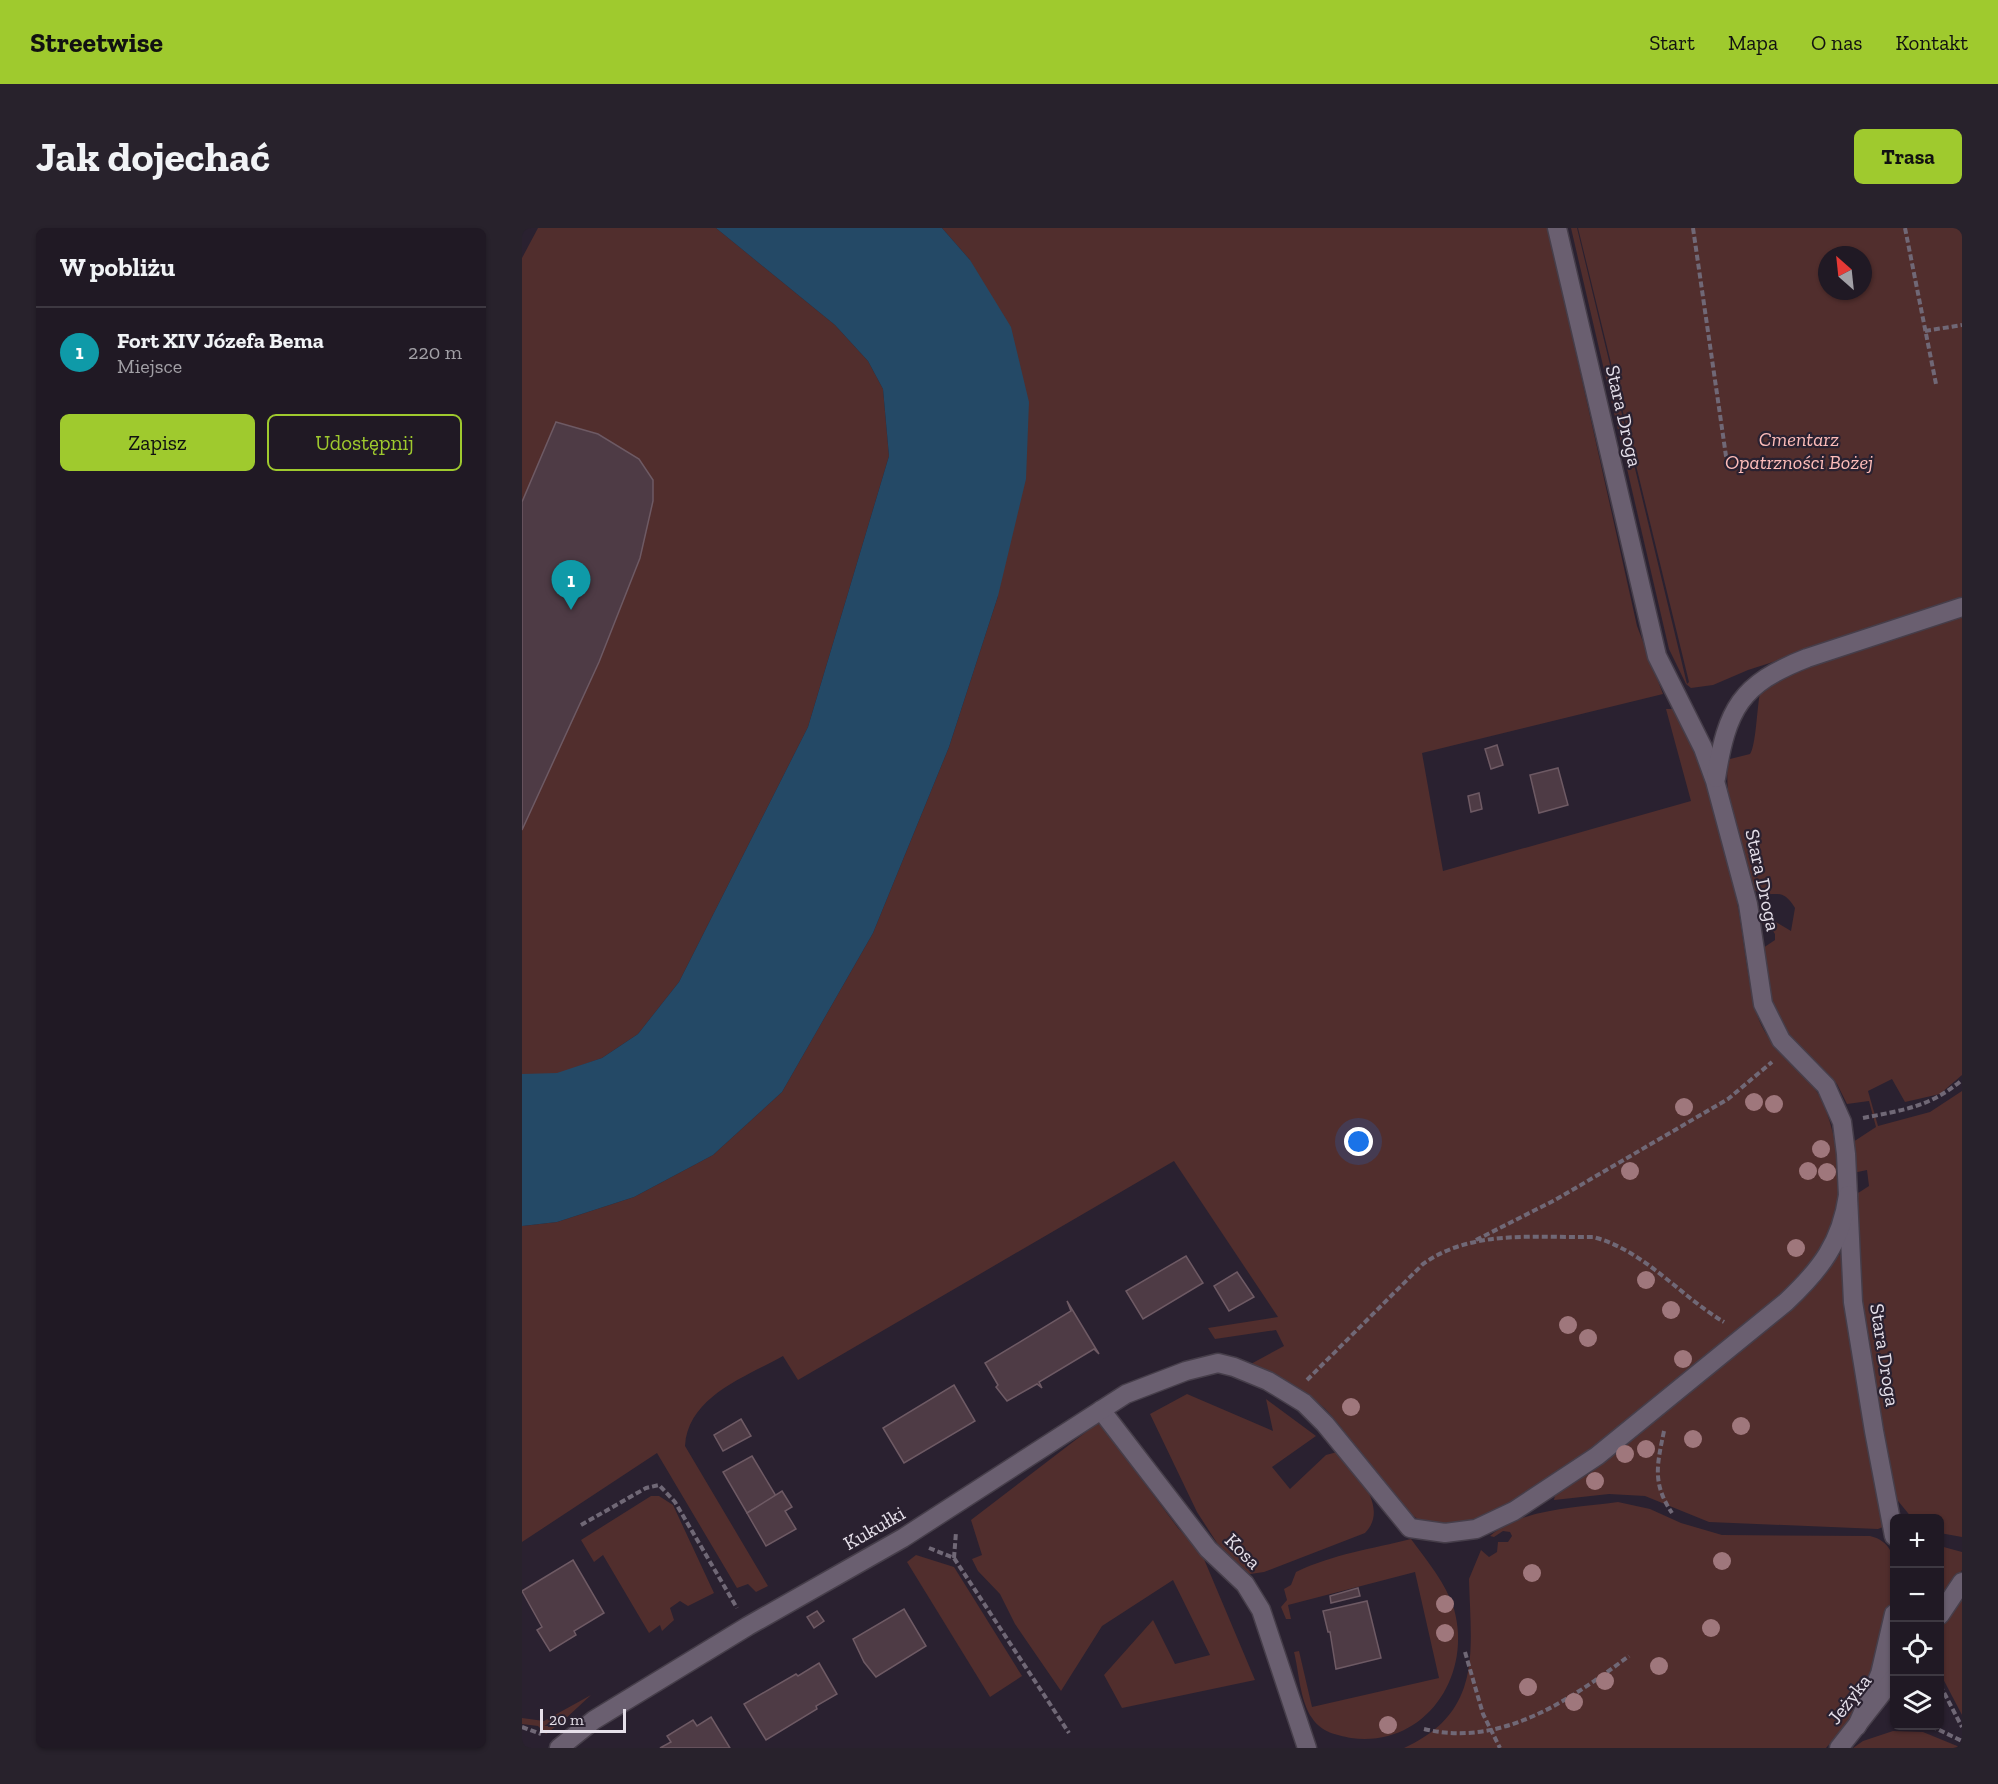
<!DOCTYPE html>
<html lang="pl">
<meta charset="utf-8">
<style>
body{margin:0;font-family:"Zilla Slab",serif;background:#28222c;color:#f1f3f6}
.controls{position:absolute;right:18px;bottom:18px;display:grid;overflow:hidden;border-radius:9px;box-shadow:0 2px 4px #0004}
.controls button{width:54px;height:54px;display:grid;place-items:center;padding:0;border:0;border-bottom:2px solid #3d3841;background:#201924;color:#f1f3f6;font:30px sans-serif}
.compass{position:absolute;left:1296px;top:18px;width:54px;height:54px;border-radius:50%;background:#201924;box-shadow:0 2px 4px #0004;rotate:333deg}
.scale{position:absolute;left:18px;bottom:15px;width:86px;box-sizing:border-box;padding-left:6px;border:3px solid #e6e0ea;border-top:0;font-size:16px;line-height:21px;white-space:nowrap;color:#e6e0ea;-webkit-text-stroke:4px #2a2130;paint-order:stroke}
.you{position:absolute;left:837px;top:914px;width:21px;height:21px;margin:-15px;border:4px solid #fff;border-radius:50%;background:#1a73e8;box-shadow:0 0 0 9px #1a73e833}
.badge{display:grid;place-items:center;width:39px;height:39px;border-radius:50%;background:#9fca2e;color:#fff;font-size:20px;font-weight:700}
.pin{position:absolute;translate:-50% -50px;filter:drop-shadow(0 2px 3px #0008)}
.pin::after{content:'';position:absolute;top:32px;width:21px;height:18px;background:inherit;clip-path:polygon(0 0,100% 0,50% 100%)}
.list{margin:0;padding:0;list-style:none}
h2{display:flex;justify-content:space-between;align-items:center;height:78px;margin:0;padding:0 24px;font-size:26px}
h2 small{font-size:20px;font-weight:400;color:#a2a0a6}
.list li{display:grid;grid-template-columns:39px 1fr auto;gap:18px;align-items:center;box-sizing:border-box;height:90px;padding:0 24px;border-top:2px solid #3d3841}
.list b{display:block;font-size:22px;white-space:nowrap}
.list p{margin:0;font-size:20px;white-space:nowrap;color:#a2a0a6}
.list em{font-size:20px;font-style:normal;color:#a2a0a6}
.actions{display:flex;gap:12px;padding:18px 24px}
.actions a{flex:1;padding:14px 0;border:2px solid #9fca2e;border-radius:9px;text-align:center;font-size:21px;color:#9fca2e}
.actions .main{background:#9fca2e;color:#111}
.icon{flex:none;width:33px;height:33px;fill:none;stroke:currentColor;stroke-width:2;stroke-linecap:round;stroke-linejoin:round}
.map{position:relative;flex:none;width:1440px;height:1520px;overflow:hidden;border-radius:9px}
header{display:flex;align-items:center;gap:36px;box-sizing:border-box;height:84px;padding:0 30px;background:#9fca2e;color:#111}
header strong{font-size:28px}
nav{display:flex;gap:33px;margin-inline-start:auto;font-size:21px}
.intro{display:flex;align-items:center;justify-content:space-between;box-sizing:border-box;height:144px;padding:0 36px}
h1{margin:0;font-size:42px}
.button{padding:15px 27px;border-radius:9px;background:#9fca2e;color:#111;font-size:21px;font-weight:700}
main{display:flex;gap:36px;padding:0 36px}
aside{flex:1;background:#201924;border-radius:9px;box-shadow:0 2px 4px #0004}
.map>svg:first-child{display:block}
</style>
<header>
<strong>Streetwise</strong>
<nav><a>Start</a><a>Mapa</a><a>O nas</a><a>Kontakt</a></nav>
</header>
<div class="intro"><h1>Jak dojechać</h1><a class="button">Trasa</a></div>
<main>
<aside>
<h2>W pobliżu<small></small></h2>
<ul class="list">
<li><span class="badge" style="background:#0f9aa8">1</span><div><b>Fort XIV Józefa Bema</b><p>Miejsce</p></div><em>220 m</em></li>
</ul>
<div class="actions"><a class="main">Zapisz</a><a>Udostępnij</a></div>
</aside>
<div class="map">
<svg width="1440" height="1520" viewBox="0 0 1440 1520">
<rect width="100%" height="100%" fill="#2a2130"/>
<!-- green -->
<g fill="#512e2d" fill-rule="evenodd">
<path d="M16,0H194L313,97L346,133L361,161L367,228L286,499L157,754L116,806L80,830L35,846H0V602L77,434L118,330L131,273V252L116,231L77,206L34,194L0,274V30Z"/>
<path d="M420,0H1026L1115,398L1141,466L900,525L921,643L1169,573L1144,481H1154C1165,505 1177,529 1186,553C1199,590 1206,631 1214,669C1222,708 1224,748 1235,786C1246,824 1286,840 1301,875C1317,912 1325,974 1307,1011C1285,1053 1245,1080 1209,1108C1173,1137 1137,1166 1101,1195C1052,1235 974,1307 906,1295C872,1288 830,1205 801,1179C780,1159 754,1147 727,1137L762,1118L754,1102L693,1111L686,1100L756,1089L652,933L276,1152L261,1128C224,1149 166,1168 163,1218L246,1358L234,1364L226,1356L215,1360L135,1225L0,1314V998L35,994L112,969L191,927L260,864L351,705L427,519L476,368L448,32Z"/>
<path d="M1049,0H1055L1165,456L1167,454L1056,0H1440V374L1226,442L1191,457L1169,460L1164,456L1147,421ZM1305,27H1341V63H1305Z"/>
<path d="M1440,387V847L1418,866L1383,874L1370,851L1346,863L1356,898L1408,884L1440,863V1309L1418,1305V1290H1390L1372,1268L1337,1078V992L1333,967L1347,958L1345,942L1331,945V914L1354,899L1347,873L1325,876L1315,856L1266,809L1249,772L1241,720L1253,712V706L1251,703L1244,705L1240,693L1247,690L1269,703L1273,680C1258,655 1250,674 1231,661L1206,570L1205,541L1208,531L1228,526C1234,518 1235,479 1238,465L1276,442Z"/>
<path d="M1321,1026L1361,1299L1356,1301L1187,1294L1123,1268L1087,1266L1032,1272L1033,1267L1061,1248L1314,1027Z"/>
<path d="M665,1166L751,1203L744,1171L794,1208L750,1239L768,1261L804,1227L815,1224C834,1243 868,1280 843,1305L742,1344L728,1346L706,1332L675,1284L628,1186Z"/>
<path d="M577,1194L656,1300L679,1324L733,1452L600,1480L582,1447L631,1392L653,1436L688,1427L651,1352L580,1398L539,1463L493,1396L478,1366L456,1343L450,1331L460,1327L449,1292Z"/>
<path d="M129,1268H137L151,1277L192,1365L166,1378L158,1373L148,1380L152,1392L140,1403L138,1397L127,1405L81,1327L72,1334L59,1312Z"/>
<path d="M1096,1274L1128,1281L1159,1295L1200,1307L1348,1308C1357,1310 1365,1315 1369,1324C1380,1347 1359,1426 1350,1451C1340,1477 1322,1499 1304,1520H882C961,1484 949,1424 947,1351L959,1322L967,1329L975,1324L976,1314H986L990,1308L988,1304L981,1303L972,1309L968,1308C1000,1280 1055,1280 1096,1274Z"/>
<path d="M889,1311C905,1333 924,1355 932,1381C951,1449 902,1520 829,1510C814,1507 799,1504 790,1490C778,1473 777,1444 772,1424L777,1423L790,1479L917,1450L893,1344L766,1377L769,1391H764L759,1379L765,1372L762,1361L769,1357L774,1344C811,1326 850,1321 889,1311Z"/>
<path d="M1418,1318L1440,1324V1342L1418,1374Z"/>
<path d="M394,1327L432,1339L500,1448L468,1469L385,1334Z"/>
<path d="M1440,1366V1487L1418,1445V1395Z"/>
<path d="M69,1467L42,1492L24,1506L16,1498L0,1496V1490L22,1493Z"/>
<path d="M1371,1503L1401,1504L1440,1520H1331L1341,1513Z"/>
</g>
<!-- water -->
<path fill="#244966" d="M194,0H420L448,32L489,99L507,174L504,251L476,368L427,519L351,705L260,864L191,927L112,969L35,994L0,998V846L35,845L80,830L116,806L157,754L286,499L367,228L361,161L346,133L313,97Z"/>
<!-- building -->
<g fill="#4e3b45" stroke="#6e5a64" stroke-width="1.5">
<path d="M34,194L76,206L117,231L131,252V273L118,330L77,434L0,602V274Z"/>
<path d="M975,517L981,537L969,541L963,521Z"/>
<path d="M1036,540L1046,577L1017,585L1008,547Z"/>
<path d="M957,565L960,581L949,584L946,568Z"/>
<path d="M664,1028L681,1055L621,1091L604,1063Z"/>
<path d="M715,1044L732,1069L707,1083L692,1058Z"/>
<path d="M545,1073L577,1126L572,1121L517,1154L520,1160L515,1156L485,1173L474,1159L476,1157L463,1135L549,1083Z"/>
<path d="M432,1157L453,1193L382,1235L361,1200Z"/>
<path d="M219,1191L229,1208L201,1223L192,1207Z"/>
<path d="M230,1228L254,1268L225,1285L201,1244Z"/>
<path d="M260,1263L270,1279L263,1283L274,1301L244,1318L225,1285Z"/>
<path d="M51,1332L82,1385L52,1403L54,1407L28,1423L15,1402L20,1399L0,1363Z"/>
<path d="M836,1360L838,1368L809,1375L808,1368Z"/>
<path d="M845,1373L859,1430L814,1441L808,1404H806L801,1383Z"/>
<path d="M382,1381L404,1418L354,1449L342,1434L331,1411Z"/>
<path d="M295,1383L302,1393L292,1400L285,1389Z"/>
<path d="M297,1435L315,1466L294,1478L295,1481L244,1512L222,1476L274,1446L276,1448Z"/>
<path d="M189,1489L208,1520H138L149,1514L145,1508L171,1492L175,1498Z"/>
</g>
<g fill="none" stroke-linecap="round" stroke-linejoin="round">
<!-- minor casing -->
<g stroke="#463e4a" stroke-width="21">
<g id="minor">
<path d="M1035,0L1135,428L1181,520L1193,553L1226,676L1241,776L1259,812L1304,858L1320,894L1324,926L1331,1074L1352,1203L1372,1308"/>
<path d="M1194,550C1205,481 1218,456 1285,430L1440,379"/>
<path d="M579,1182L686,1321L723,1356L739,1382L785,1520"/>
<path d="M1418,1387L1440,1354"/>
<path d="M1335,1498L1358,1446L1372,1386"/>
<path d="M37,1520L72,1492L226,1398L381,1310L604,1166L664,1143L696,1135L712,1139L746,1153L782,1175L803,1196L888,1300L923,1305L954,1301L992,1283L1075,1228L1264,1074C1299,1041 1319,1015 1326,967"/>
<path d="M1317,1520L1372,1450"/>
</g>
</g>
<!-- path -->
<g stroke="#706876" stroke-width="4" stroke-dasharray="6 3" stroke-linecap="butt">
<path d="M1171,0L1205,235"/>
<path d="M1383,0L1414,156"/>
<path d="M1403,103L1440,97"/>
<path d="M1341,890C1381,882 1408,879 1440,852"/>
<path d="M954,1012L1033,972L1206,871L1250,834"/>
<path d="M785,1152L901,1036C950,1001 1014,1010 1071,1009C1122,1022 1158,1068 1202,1094"/>
<path d="M1142,1203C1135,1237 1130,1255 1150,1285"/>
<path d="M59,1297L124,1260L137,1257L153,1274L215,1380"/>
<path d="M407,1320L432,1330L547,1505"/>
<path d="M432,1330L434,1304"/>
<path d="M943,1424L961,1486L978,1520"/>
<path d="M1418,1457L1440,1499"/>
<path d="M1409,1498L1440,1513"/>
<path d="M0,1499L19,1506"/>
<path d="M902,1501C980,1520 1049,1471 1107,1428"/>
</g>
<!-- minor -->
<use href="#minor" stroke="#6a5f70" stroke-width="18"/>
</g>
<!-- trees -->
<g fill="#9f777c">
<circle cx="1232" cy="874" r="9"/>
<circle cx="1252" cy="876" r="9"/>
<circle cx="1162" cy="879" r="9"/>
<circle cx="1299" cy="921" r="9"/>
<circle cx="1108" cy="943" r="9"/>
<circle cx="1286" cy="943" r="9"/>
<circle cx="1305" cy="944" r="9"/>
<circle cx="1274" cy="1020" r="9"/>
<circle cx="1124" cy="1052" r="9"/>
<circle cx="1149" cy="1082" r="9"/>
<circle cx="1046" cy="1097" r="9"/>
<circle cx="1066" cy="1110" r="9"/>
<circle cx="1161" cy="1131" r="9"/>
<circle cx="829" cy="1179" r="9"/>
<circle cx="1219" cy="1198" r="9"/>
<circle cx="1171" cy="1211" r="9"/>
<circle cx="1124" cy="1221" r="9"/>
<circle cx="1103" cy="1226" r="9"/>
<circle cx="1073" cy="1253" r="9"/>
<circle cx="1200" cy="1333" r="9"/>
<circle cx="1010" cy="1345" r="9"/>
<circle cx="923" cy="1376" r="9"/>
<circle cx="1189" cy="1400" r="9"/>
<circle cx="923" cy="1405" r="9"/>
<circle cx="1137" cy="1438" r="9"/>
<circle cx="1083" cy="1453" r="9"/>
<circle cx="1006" cy="1459" r="9"/>
<circle cx="1052" cy="1474" r="9"/>
<circle cx="866" cy="1497" r="9"/>
</g>
<g text-anchor="middle" dominant-baseline="central" stroke-width="4.5" stroke-linejoin="round" paint-order="stroke">
<!-- street labels -->
<g font-size="20" fill="#e6e0ea" stroke="#2a2130">
<text transform="translate(1102 188) rotate(77)">Stara Droga</text>
<text transform="translate(1241 652) rotate(78)">Stara Droga</text>
<text transform="translate(1363 1127) rotate(81)">Stara Droga</text>
<text transform="translate(352 1300) rotate(-30)">Kukułki</text>
<text transform="translate(721 1323) rotate(45)">Kosa</text>
<text transform="translate(1327 1471) rotate(-52)">Jeżyka</text>
</g>
<!-- park labels -->
<g font-size="20" font-style="italic" fill="#febdba" stroke="#2a2130">
<text x="1277" y="211">Cmentarz<tspan x="1277" dy="23">Opatrzności Bożej</tspan></text>
</g>
</g>
</svg>
<div class="controls">
<button>+</button>
<button>−</button>
<button><svg class="icon" aria-label="locate" viewBox="0 0 24 24"><circle cx="12" cy="12" r="6"/><path d="M12 2v4M12 18v4M2 12h4M18 12h4"/></svg></button>
<button><svg class="icon" aria-label="layers" viewBox="0 0 24 24"><path d="M12 4l9 5-9 5-9-5zM3 14l9 5 9-5"/></svg></button>
</div>
<svg class="compass" viewBox="-18 -18 36 36"><path d="M0-13l5 13h-10z" fill="#e53935"/><path d="M0 13l5-13h-10z" fill="#a2a0a6"/></svg>
<div class="scale">20 m</div>
<div class="you"></div>
<div class="pin badge" style="left:49px;top:382px;background:#0f9aa8">1</div>
</div>
</main>
